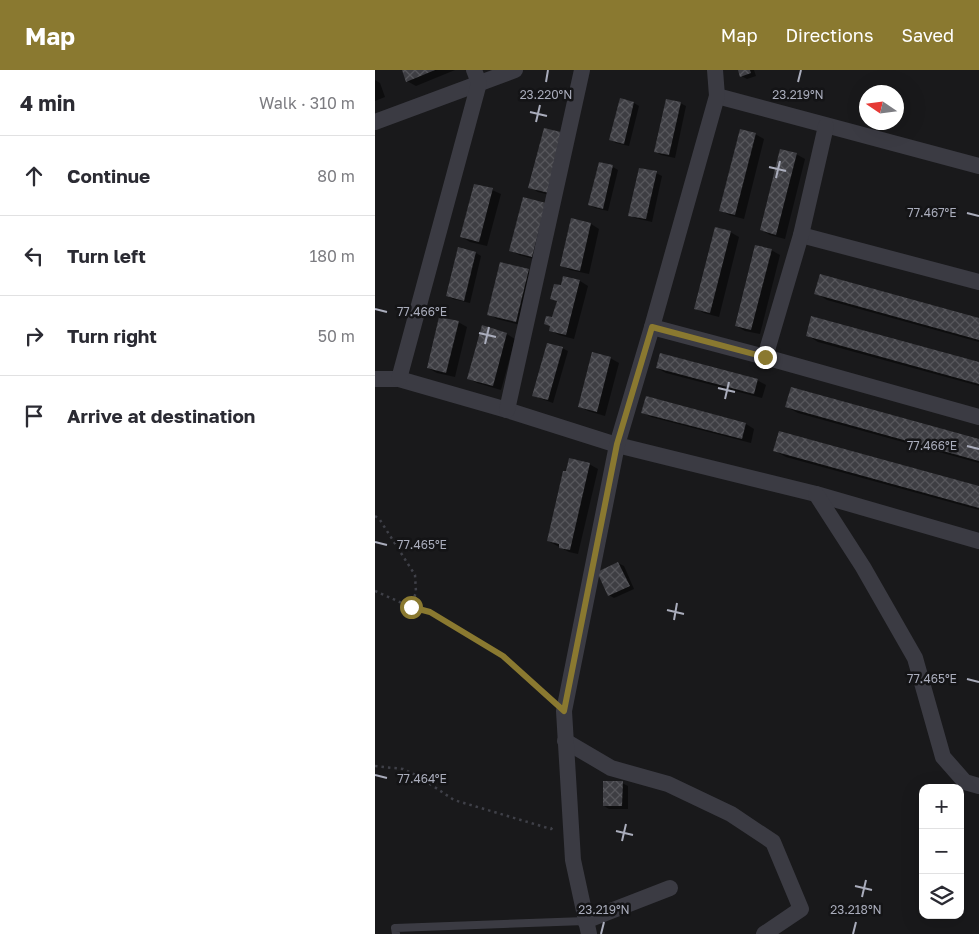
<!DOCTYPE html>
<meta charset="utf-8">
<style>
body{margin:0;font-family:"Golos Text",sans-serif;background:#f2f2f3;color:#2b2b33}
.controls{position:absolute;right:15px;bottom:15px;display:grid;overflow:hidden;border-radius:10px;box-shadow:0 5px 20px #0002}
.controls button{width:45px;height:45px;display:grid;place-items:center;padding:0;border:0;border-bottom:1px solid #e1e1e2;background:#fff;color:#2b2b33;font:25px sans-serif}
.compass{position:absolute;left:484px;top:15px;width:45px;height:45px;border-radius:50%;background:#fff;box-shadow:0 5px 20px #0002;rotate:283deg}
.stop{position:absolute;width:15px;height:15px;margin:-11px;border:4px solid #8a7930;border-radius:50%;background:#fff}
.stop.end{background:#8a7930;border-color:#fff;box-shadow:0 1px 5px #0008}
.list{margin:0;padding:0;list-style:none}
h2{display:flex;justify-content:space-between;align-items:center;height:65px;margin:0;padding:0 20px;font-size:21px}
h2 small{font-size:16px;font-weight:400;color:#7c7c81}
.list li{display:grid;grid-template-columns:32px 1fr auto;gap:15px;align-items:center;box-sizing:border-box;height:80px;padding:0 20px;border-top:1px solid #e1e1e2}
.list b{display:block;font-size:19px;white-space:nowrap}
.list em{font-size:16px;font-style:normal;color:#7c7c81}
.icon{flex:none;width:28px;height:28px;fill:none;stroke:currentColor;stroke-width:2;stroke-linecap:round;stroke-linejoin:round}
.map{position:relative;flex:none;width:604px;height:864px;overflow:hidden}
header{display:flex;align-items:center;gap:30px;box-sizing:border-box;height:70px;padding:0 25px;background:#8a7930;color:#fff}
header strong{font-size:24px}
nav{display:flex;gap:28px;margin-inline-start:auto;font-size:18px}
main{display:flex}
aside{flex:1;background:#fff}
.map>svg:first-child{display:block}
</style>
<header>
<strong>Map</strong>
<nav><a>Map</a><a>Directions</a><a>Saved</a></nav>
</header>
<main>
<aside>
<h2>4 min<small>Walk · 310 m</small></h2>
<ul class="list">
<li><svg class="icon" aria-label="ahead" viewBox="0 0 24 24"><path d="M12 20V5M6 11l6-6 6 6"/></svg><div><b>Continue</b></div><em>80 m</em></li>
<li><svg class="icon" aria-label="left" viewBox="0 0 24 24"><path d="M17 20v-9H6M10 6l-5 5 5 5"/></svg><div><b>Turn left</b></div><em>180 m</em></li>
<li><svg class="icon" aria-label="right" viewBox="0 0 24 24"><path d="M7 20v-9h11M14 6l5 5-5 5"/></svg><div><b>Turn right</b></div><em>50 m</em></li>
<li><svg class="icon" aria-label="arrive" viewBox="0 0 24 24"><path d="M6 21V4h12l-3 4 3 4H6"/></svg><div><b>Arrive at destination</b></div></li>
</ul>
</aside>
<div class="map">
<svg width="604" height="864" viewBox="0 0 604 864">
<defs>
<pattern id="building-cross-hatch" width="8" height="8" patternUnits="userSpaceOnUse" patternTransform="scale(1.25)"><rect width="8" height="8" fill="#3e3e43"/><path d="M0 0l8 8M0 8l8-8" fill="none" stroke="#57575c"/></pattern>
</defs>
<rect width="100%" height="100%" fill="#19191b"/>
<!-- shadow -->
<g fill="#0007">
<path d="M28,0H80L41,16L32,11Z"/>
<path d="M364,0H379L381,6L372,9L366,6Z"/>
<path d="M0,10L5,13L10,27L0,31Z"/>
<path d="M245,30L259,33L264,36L254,76L241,73L236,70Z"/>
<path d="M305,33L311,36L300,88L286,85L281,82Z"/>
<path d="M380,64L389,69L369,149L354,145L346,140Z"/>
<path d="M189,65L183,127L163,122L155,117Z"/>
<path d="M421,84L430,89L410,169L395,165L386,160Z"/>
<path d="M238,97L243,100L233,141L220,138L214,135Z"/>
<path d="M281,103L287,106L277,152L260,148L255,145Z"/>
<path d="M117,120L126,124L112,176L95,172L87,167Z"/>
<path d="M179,139L166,191L144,185L136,180Z"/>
<path d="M197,149L216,154L224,159L214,204L195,200L186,195Z"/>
<path d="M355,162L364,167L344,247L329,243L320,238Z"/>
<path d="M396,180L405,185L385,264L370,261L361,256Z"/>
<path d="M101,183L106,186L95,233L78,229L72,226Z"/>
<path d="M153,201L162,206L149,256L122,249L114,244Z"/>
<path d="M446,206L604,249V272L452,230L441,223Z"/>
<path d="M189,207L205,211L213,216L199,269L184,265L175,260L176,257L170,253L178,249L183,232L176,228L187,217Z"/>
<path d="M437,247L604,293V316L443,272L432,265Z"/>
<path d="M83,252L92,257L80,307L62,303L53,298Z"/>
<path d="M108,257L132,264L140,269L126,320L102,313L93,308Z"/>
<path d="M187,278L193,281L178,333L164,328L158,325Z"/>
<path d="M235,288L244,293L230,346L213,341L204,336Z"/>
<path d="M282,298L382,310L391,315L387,328L291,303Z"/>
<path d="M417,319L604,371V393L423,343L412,337Z"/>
<path d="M271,328L371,354L379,359L376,373L276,347L268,342Z"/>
<path d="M405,363L604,418V440L411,387L400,381Z"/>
<path d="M214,394L223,399L203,484L194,482L173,471Z"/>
<path d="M243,493L249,496L259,519L239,528L234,525Z"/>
<path d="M247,713L253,716V739H234L229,736Z"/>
</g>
<!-- building -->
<g fill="url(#building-cross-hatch)">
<path d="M27,0H60L31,12Z"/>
<path d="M363,0H375L376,3L365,7Z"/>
<path d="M245,28L259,32L249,74L234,70Z"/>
<path d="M291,29L306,32L294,85L279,82Z"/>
<path d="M169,58L190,63L174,123L153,118Z"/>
<path d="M365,59L381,63L360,145L344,141Z"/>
<path d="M405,79L422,83L401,165L385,160Z"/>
<path d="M224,92L238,95L228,139L213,135Z"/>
<path d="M264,98L282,101L271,149L253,146Z"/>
<path d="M99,114L118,118L104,172L85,167Z"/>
<path d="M148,127L171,133L157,187L134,181Z"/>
<path d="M196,148L216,153L205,201L185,196Z"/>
<path d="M340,157L356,161L335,243L319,239Z"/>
<path d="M380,175L397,179L376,260L360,256Z"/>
<path d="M83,177L101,182L89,231L71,226Z"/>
<path d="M125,192L154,199L141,252L112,245Z"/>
<path d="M445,204L604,248V270L439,224Z"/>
<path d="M188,206L205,210L191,265L174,261L175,256L169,254L171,246L177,247L182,231L175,229L179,214L186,215Z"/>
<path d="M436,246L604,292V314L431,266Z"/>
<path d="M64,247L84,251L71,303L52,298Z"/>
<path d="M107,255L132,263L118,316L92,309Z"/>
<path d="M172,273L188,277L173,330L157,326Z"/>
<path d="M217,282L236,287L222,342L203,337Z"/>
<path d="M285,283L383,309L379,324L281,298Z"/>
<path d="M416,317L604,369V391L410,337Z"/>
<path d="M271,326L371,353L367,369L266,343Z"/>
<path d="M404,361L604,416V438L398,381Z"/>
<path d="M194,388L215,393L195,480L184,478V474L172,471L188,401H191Z"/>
<path d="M243,492L255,516L233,526L222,502Z"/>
<path d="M228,711H248L247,736H228Z"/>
</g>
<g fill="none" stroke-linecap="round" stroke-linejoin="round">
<!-- path -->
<g stroke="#3f4048" stroke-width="2.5" stroke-dasharray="2.5 4" stroke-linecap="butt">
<path d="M0,446L5,450L40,505L41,522L36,537"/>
<path d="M0,521L36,537L55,542L128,586L175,628"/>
<path d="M0,696L28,699L43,706L79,730L176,759L180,755"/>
</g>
<!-- lane -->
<path stroke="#3b3b43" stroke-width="8" d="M21,864L20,858L210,851"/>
<!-- street -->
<g stroke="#3b3b43" stroke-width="16">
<path d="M342,26L604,96"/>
<path d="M0,52L140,0"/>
<path d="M426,165L604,212"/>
<path d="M277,257L390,287L604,347"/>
<path d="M390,287L426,165L451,56"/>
<path d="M0,309H24L132,340L242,375L441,424L604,471"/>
<path d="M24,309L104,13L99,0"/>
<path d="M132,340L207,0"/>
<path d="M441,424L488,497L540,588L568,687L590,712L604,716"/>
<path d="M190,671L236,698L293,714L356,744L398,772L426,839L389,864"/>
<path d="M210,851L295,818"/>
<path d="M214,864L198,790L189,641L242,375L277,257L342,26L340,0"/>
</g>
</g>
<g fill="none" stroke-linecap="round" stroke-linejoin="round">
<!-- route -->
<path stroke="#8a7930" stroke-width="6" d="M36,537L55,542L128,586L189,641L242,374L277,257L390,287"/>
</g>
<!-- ticks -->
<path fill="none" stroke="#aaadbc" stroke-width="2" d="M171,12L173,0M423,12L426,0M155,42L172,46M161,52L165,35M394,97L411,101M401,108L405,91M592,143L604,146M0,239L12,242M104,263L121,267M110,274L114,257M343,318L360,322M350,329L354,312M592,376L604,379M0,472L12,475M292,540L309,544M299,550L302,533M592,609L604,612M0,705L12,708M241,761L258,765M247,771L251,754M480,816L497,820M487,827L491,810M226,864L229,852M478,864L481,852"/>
<g font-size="12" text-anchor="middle" fill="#aaadbc" stroke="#141416" stroke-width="5" stroke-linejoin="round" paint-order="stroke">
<text x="171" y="29">23.220°N</text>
<text x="423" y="29">23.219°N</text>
<text x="557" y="147">77.467°E</text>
<text x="47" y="246">77.466°E</text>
<text x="557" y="380">77.466°E</text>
<text x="47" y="479">77.465°E</text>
<text x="557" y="613">77.465°E</text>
<text x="47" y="713">77.464°E</text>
<text x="229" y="844">23.219°N</text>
<text x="481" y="844">23.218°N</text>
</g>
</svg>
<div class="controls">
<button>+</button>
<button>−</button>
<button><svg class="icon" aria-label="layers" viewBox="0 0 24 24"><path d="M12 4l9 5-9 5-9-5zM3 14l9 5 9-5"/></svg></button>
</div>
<svg class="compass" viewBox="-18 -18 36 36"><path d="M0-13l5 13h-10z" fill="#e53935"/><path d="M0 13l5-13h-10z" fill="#7c7c81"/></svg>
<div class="stop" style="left:36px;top:537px"></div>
<div class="stop end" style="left:390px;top:287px"></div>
</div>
</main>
